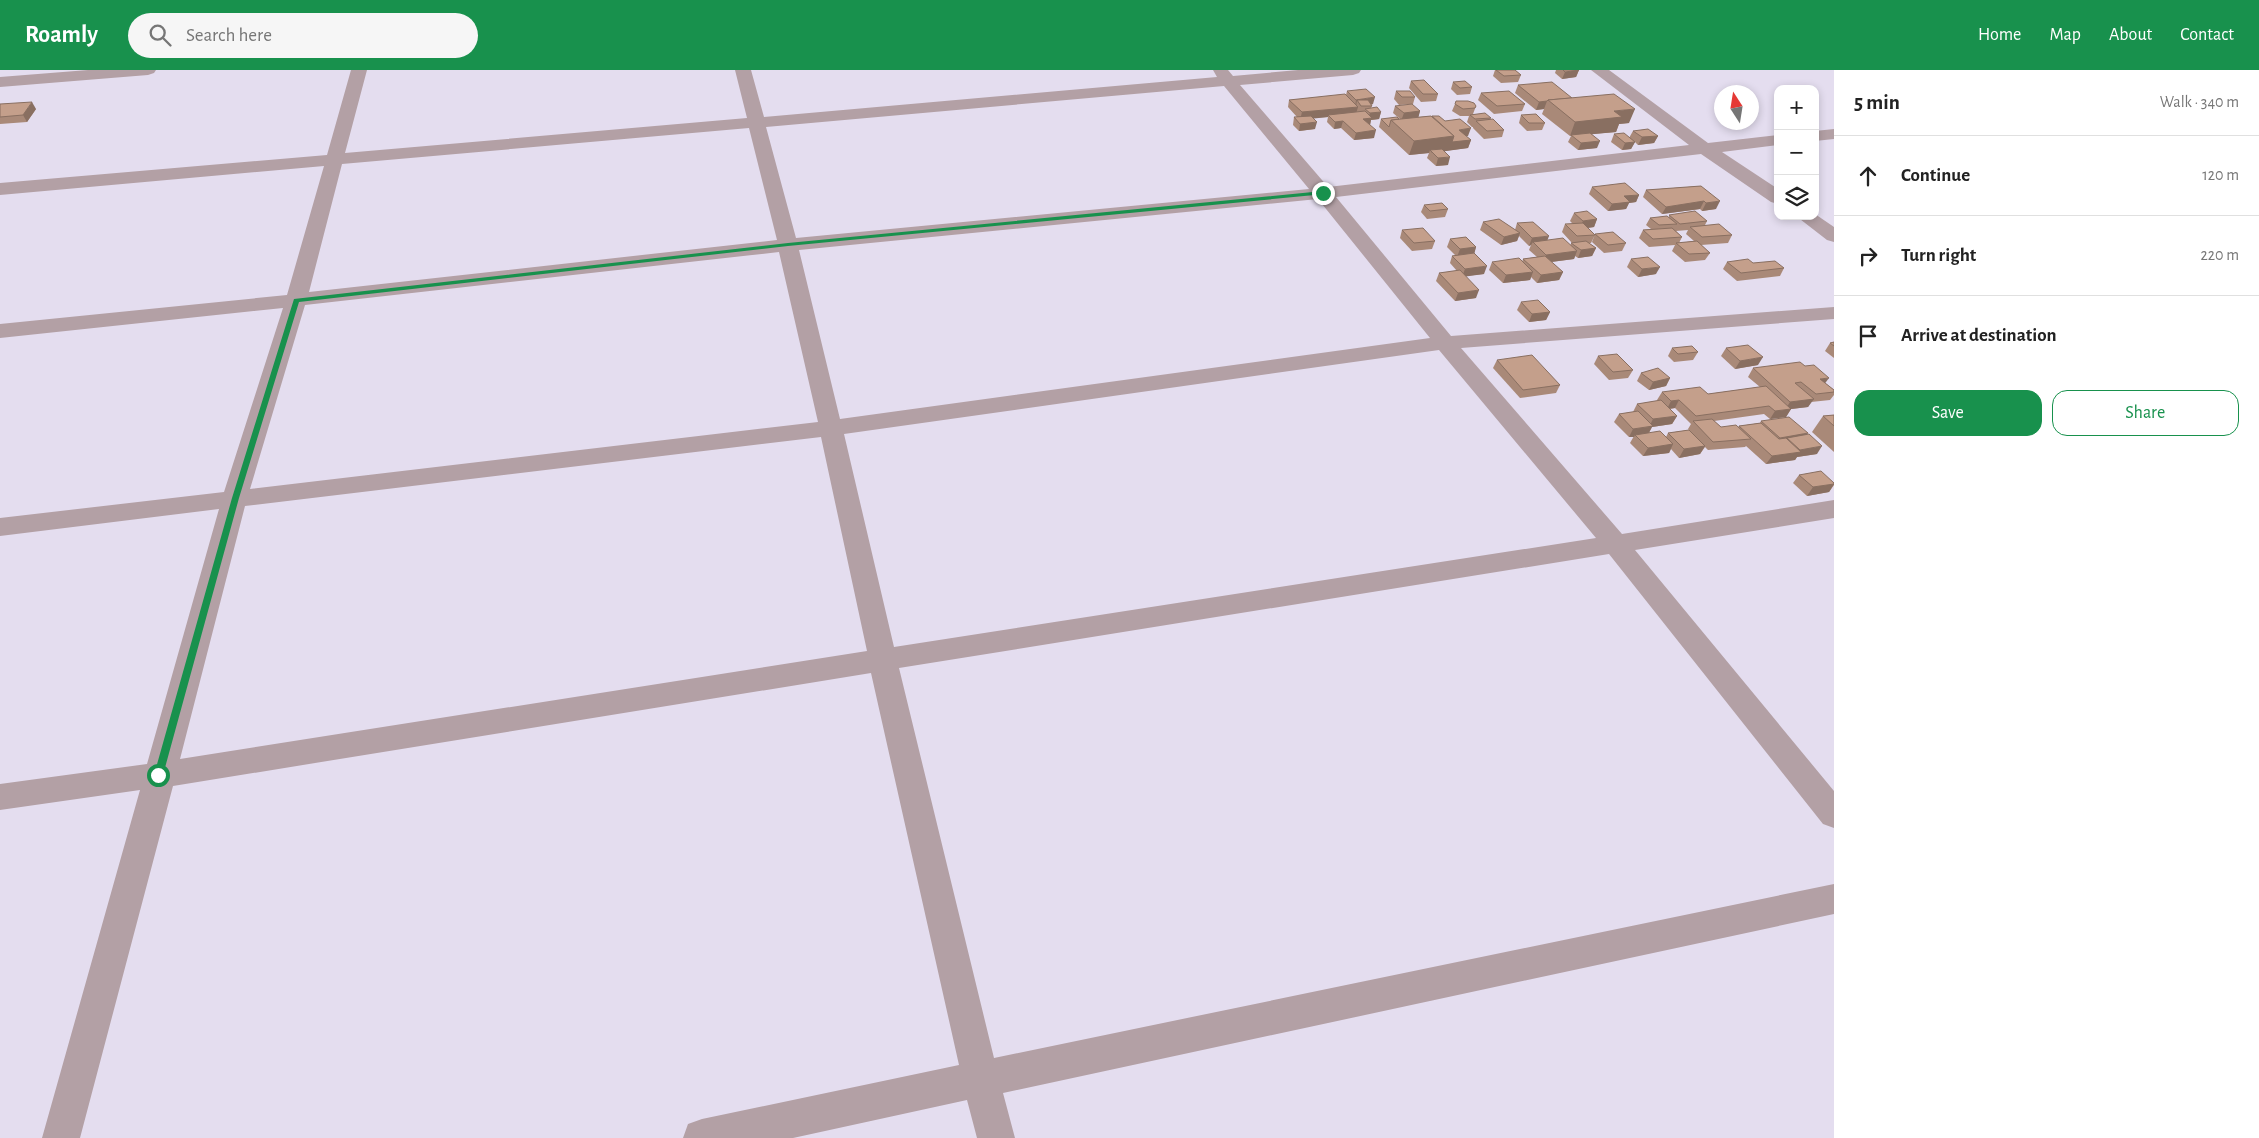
<!DOCTYPE html>
<meta charset="utf-8">
<style>
body{margin:0;font-family:"Alegreya Sans",sans-serif;background:#f6f6f6;color:#222}
.controls{position:absolute;right:15px;top:15px;display:grid;overflow:hidden;border-radius:10px;box-shadow:0 2px 8px #0003}
.controls button{width:45px;height:45px;display:grid;place-items:center;padding:0;border:0;border-bottom:1px solid #e0e0e0;background:#fff;color:#222;font:25px sans-serif}
.compass{position:absolute;left:1714px;top:15px;width:45px;height:45px;border-radius:50%;background:#fff;box-shadow:0 2px 8px #0003;rotate:348deg}
.stop{position:absolute;width:15px;height:15px;margin:-11px;border:4px solid #18914d;border-radius:50%;background:#fff}
.stop.end{background:#18914d;border-color:#fff;box-shadow:0 1px 5px #0008}
.list{margin:0;padding:0;list-style:none}
h2{display:flex;justify-content:space-between;align-items:center;height:65px;margin:0;padding:0 20px;font-size:21px}
h2 small{font-size:16px;font-weight:400;color:#767676}
.list li{display:grid;grid-template-columns:32px 1fr auto;gap:15px;align-items:center;box-sizing:border-box;height:80px;padding:0 20px;border-top:1px solid #e0e0e0}
.list b{display:block;font-size:19px;white-space:nowrap}
.list em{font-size:16px;font-style:normal;color:#767676}
.actions{display:flex;gap:10px;padding:15px 20px}
.actions a{flex:1;padding:11px 0;border:1px solid #18914d;border-radius:15px;text-align:center;font-size:18px;color:#18914d}
.actions .main{background:#18914d;color:#fff}
.icon{flex:none;width:28px;height:28px;fill:none;stroke:currentColor;stroke-width:2;stroke-linecap:round;stroke-linejoin:round}
.map{position:relative;flex:none;width:1834px;height:1068px;overflow:hidden}
header{display:flex;align-items:center;gap:30px;box-sizing:border-box;height:70px;padding:0 25px;background:#18914d;color:#fff}
header strong{font-size:24px}
nav{display:flex;gap:28px;margin-inline-start:auto;font-size:18px}
.search{width:350px;height:45px;background:#f6f6f6;display:flex;align-items:center;gap:12px;box-sizing:border-box;padding:0 18px;border-radius:28px;color:#767676;font-size:19px}
main{display:flex}
aside{flex:1;background:#fff}
.map>svg:first-child{display:block}
</style>
<header>
<strong>Roamly</strong>
<div class="search"><svg class="icon" aria-label="search" viewBox="0 0 24 24"><circle cx="10" cy="10" r="6"/><path d="M15 15l6 6"/></svg>Search here</div>
<nav><a>Home</a><a>Map</a><a>About</a><a>Contact</a></nav>
</header>
<main>
<div class="map">
<svg width="1834" height="1068" viewBox="0 0 1834 1068">
<rect width="100%" height="100%" fill="#e4ddef"/>
<g fill="none" stroke-linecap="round" stroke-linejoin="round">
<!-- minor -->
<g fill="#b3a0a5" fill-rule="evenodd">
<path d="M88,0H156L154,3L148,5L0,17V7Z"/>
<path d="M351,0H367L345,83L747,48L735,0H751L764,47L1217,7L1213,0H1228L1233,6L1298,0H1361L1359,3L1353,5L1240,15L1328,117L1689,75L1591,0H1609L1708,73L1778,65V75L1722,82L1778,119V134L1771,132L1701,84L1336,127L1451,266L1834,237V249L1461,278L1622,464L1834,430V448L1635,480L1834,721V758L1823,754L1609,484L899,598L994,988L1834,814V844L1003,1023L1015,1068H977L967,1030L793,1068H683L688,1054L702,1049L959,995L871,603L173,716L80,1068H42L140,720L0,740V714L147,694L219,439L0,466V448L224,422L283,238L0,268V254L287,225L324,96L0,125V113L327,85ZM1224,16L1309,119L796,168L766,57ZM749,58L777,170L309,222L342,94ZM1318,129L1430,268L840,349L799,180ZM779,182L818,352L250,419L305,235ZM1439,280L1596,468L894,577L844,364ZM821,367L867,581L180,689L245,436Z"/>
<path d="M1834,59V69L1815,71V61Z"/>
<path d="M1815,144L1834,157V172L1827,170L1796,146H1815Z"/>
</g>
</g>
<!-- wall -->
<g fill="#a98978" fill-rule="evenodd">
<path d="M1495,0H1515L1521,5L1518,12L1501,13L1493,6Z"/>
<path d="M1556,0H1579L1576,7L1562,9L1555,3Z"/>
<path d="M1411,11L1438,24L1436,31L1421,32L1409,18Z"/>
<path d="M1453,12L1472,17L1470,24L1457,25L1451,19Z"/>
<path d="M1518,15L1572,28L1629,53L1619,54L1616,62L1592,64L1597,78L1578,80L1568,72L1571,66H1570L1542,44L1544,39L1536,40L1515,23Z"/>
<path d="M1347,21L1373,34L1371,35L1372,36L1371,38L1381,42L1379,49L1371,50L1370,55L1374,68L1354,70L1341,58L1334,59L1327,52L1328,47L1313,48L1315,59L1299,61L1293,55L1294,47H1297L1288,37L1289,30L1346,25Z"/>
<path d="M1396,21L1415,27L1413,34L1399,35L1394,29Z"/>
<path d="M1481,23L1525,34L1522,41L1494,44L1478,30Z"/>
<path d="M0,34L36,39L27,52L0,54Z"/>
<path d="M1455,34L1476,36L1473,44L1491,48L1490,49L1504,60L1502,67L1484,69L1473,58V57H1472L1467,52L1469,46H1460L1452,41Z"/>
<path d="M1395,36L1420,41L1418,47L1432,46L1445,51L1468,66H1466L1471,70L1468,78L1444,81L1448,95L1436,96L1427,88L1429,83L1409,85L1379,57L1381,49H1400L1393,43Z"/>
<path d="M1521,45L1545,53L1542,60L1527,61L1519,53Z"/>
<path d="M1633,61L1658,66L1654,73L1638,75L1635,72L1631,79L1622,80L1611,72L1614,64L1629,68Z"/>
<path d="M1701,116L1716,139L1702,141L1700,139L1662,144L1643,127L1646,120Z"/>
<path d="M1592,117L1639,125L1636,132L1629,133L1626,139L1608,141L1589,124Z"/>
<path d="M1424,135L1448,139L1445,147L1427,149L1421,142Z"/>
<path d="M1574,143L1597,149L1594,157L1588,158L1595,165L1591,173H1589L1596,178L1592,186L1578,188L1575,186L1574,189L1551,192L1563,202L1559,210L1537,213L1531,207L1530,210L1503,213L1489,200L1492,192H1522L1523,189L1537,187L1529,180L1531,175L1529,176L1519,166L1517,171L1501,175L1480,160L1483,152L1515,160L1517,153L1547,170L1570,175L1572,173L1562,162L1565,154H1573L1570,151Z"/>
<path d="M1669,145L1707,151L1705,155L1732,165L1728,173L1701,175L1710,183L1705,190L1685,192L1672,181L1675,175L1649,177L1639,168L1643,160L1651,159L1646,155L1650,148L1669,147ZM1688,160L1686,164L1694,171L1679,173L1682,167L1676,161Z"/>
<path d="M1402,160L1435,171L1432,179L1412,181L1400,168Z"/>
<path d="M1595,164L1626,173L1622,181L1604,183L1592,172Z"/>
<path d="M1450,169L1476,177L1474,183L1484,204L1465,206L1476,228L1455,231L1436,211L1439,203L1457,201L1450,193L1452,186L1455,185L1447,177Z"/>
<path d="M1631,189L1656,204L1638,207L1627,197Z"/>
<path d="M1727,192L1753,193L1784,198L1780,206L1737,211L1723,199Z"/>
<path d="M1521,232L1550,242L1546,250L1529,252L1517,240Z"/>
<path d="M1834,272V288L1825,281L1830,273Z"/>
<path d="M1672,278L1698,282L1693,290L1674,292L1668,286Z"/>
<path d="M1726,278L1758,295L1735,299L1721,286Z"/>
<path d="M1598,286L1633,300L1628,308L1609,310L1594,294Z"/>
<path d="M1497,290L1560,315L1556,323L1520,328L1493,298Z"/>
<path d="M1753,298L1825,313L1834,320V325L1830,330L1811,332L1808,337L1791,339L1786,347L1770,349L1764,344L1714,351L1721,357H1738L1739,356L1760,353L1761,351L1807,365L1817,384L1797,387L1795,390L1766,394L1746,376L1745,377L1708,380L1705,377L1700,384L1679,388L1671,379L1669,383L1643,386L1630,373L1634,366L1629,367L1614,352L1619,344L1633,342L1637,334L1658,331L1657,330L1662,322L1708,324L1760,317L1748,307ZM1675,338L1691,354L1688,359L1689,360L1668,363L1666,367L1649,363L1652,357L1672,354L1677,346L1670,339Z"/>
<path d="M1641,303L1670,308L1666,316L1649,320L1637,311Z"/>
<path d="M1834,345V382L1812,362L1823,346Z"/>
<path d="M1799,405L1834,413V415L1829,422L1807,426L1793,413Z"/>
</g>
<!-- shaded-wall -->
<g fill="#896f61">
<path d="M1579,0L1576,7L1562,9L1565,2Z"/>
<path d="M1375,27L1373,34L1361,36L1357,30L1356,37H1355L1356,30Z"/>
<path d="M1547,31L1544,39L1536,40L1539,32Z"/>
<path d="M32,32L36,39L27,52L23,45Z"/>
<path d="M1358,37L1356,44L1328,45V47L1300,50L1302,42Z"/>
<path d="M1635,39L1629,53L1619,54L1616,62L1573,66L1571,65L1570,66L1575,52L1614,41Z"/>
<path d="M1420,41L1418,49L1401,51L1404,43Z"/>
<path d="M1381,42L1379,49L1371,50L1370,55L1363,49L1368,48L1370,43Z"/>
<path d="M1343,51L1341,58L1334,59L1335,52Z"/>
<path d="M1317,52L1315,59L1299,61L1300,54Z"/>
<path d="M1471,58L1468,66L1457,67L1459,60Z"/>
<path d="M1376,60L1374,68L1354,70L1356,63Z"/>
<path d="M1454,66L1471,70L1468,78L1432,83L1430,80L1429,83L1409,85L1414,71Z"/>
<path d="M1658,66L1654,73L1638,75L1642,67Z"/>
<path d="M1600,71L1597,78L1578,80L1581,73Z"/>
<path d="M1635,72L1631,79L1622,80L1625,73Z"/>
<path d="M1450,87L1448,95L1436,96L1438,88Z"/>
<path d="M1639,125L1636,132L1629,133L1626,139L1608,141L1612,134L1624,126Z"/>
<path d="M1704,131L1700,139L1662,144L1666,137Z"/>
<path d="M1720,131L1716,139L1702,141L1706,133Z"/>
<path d="M1597,149L1594,157L1579,159L1583,151Z"/>
<path d="M1520,163L1517,171L1501,175L1504,167Z"/>
<path d="M1549,166L1546,174L1533,172L1531,175L1529,176L1532,168Z"/>
<path d="M1476,177L1474,185L1457,187L1460,179Z"/>
<path d="M1596,178L1592,186L1578,188L1581,180Z"/>
<path d="M1577,181L1574,189L1543,193L1546,185Z"/>
<path d="M1487,196L1484,204L1462,207L1465,199Z"/>
<path d="M1660,197L1656,204L1638,207L1642,199Z"/>
<path d="M1533,202L1530,210L1503,213L1506,205Z"/>
<path d="M1563,202L1559,210L1537,213L1541,205Z"/>
<path d="M1479,220L1476,228L1455,231L1458,223Z"/>
<path d="M1550,242L1546,250L1529,252L1532,244Z"/>
<path d="M1763,287L1758,295L1735,299L1740,291Z"/>
<path d="M1670,308L1666,316L1649,320L1653,312Z"/>
<path d="M1829,308L1823,316L1820,309Z"/>
<path d="M1814,329L1808,337L1791,339L1786,347L1770,349L1775,341L1785,340L1790,332Z"/>
<path d="M1679,330L1675,338L1667,339L1671,331Z"/>
<path d="M1677,346L1672,354L1652,357L1648,364L1635,365L1634,367H1629L1633,359L1649,357L1653,349Z"/>
<path d="M1808,363L1802,371L1787,368L1783,374L1774,376L1780,368Z"/>
<path d="M1673,374L1669,383L1643,386L1648,378Z"/>
<path d="M1705,376L1700,384L1679,388L1684,379Z"/>
<path d="M1822,376L1817,384L1797,387L1795,390L1766,394L1772,386L1798,382L1800,380Z"/>
<path d="M1834,414L1829,422L1807,426L1813,417Z"/>
</g>
<!-- building -->
<g fill="#c49f8b" stroke="#896f61">
<path d="M1496,0H1515L1521,5L1504,6Z"/>
<path d="M1563,0H1579L1565,2Z"/>
<path d="M1424,10L1438,24H1423L1411,11Z"/>
<path d="M1465,11L1472,17L1460,18L1453,12Z"/>
<path d="M1552,12L1572,28L1548,30L1547,31L1539,32L1518,15Z"/>
<path d="M1366,19L1375,27L1356,30L1347,21Z"/>
<path d="M1396,21H1410L1415,27H1402Z"/>
<path d="M1509,21L1525,34L1497,36L1481,23Z"/>
<path d="M1345,24L1358,37L1302,42L1289,30Z"/>
<path d="M1614,24L1635,39L1614,41L1622,47L1575,52L1548,30Z"/>
<path d="M1357,30H1368L1372,36H1361Z"/>
<path d="M1456,31H1468L1474,33L1476,36L1475,38L1463,39L1455,34Z"/>
<path d="M32,32L23,45L0,47V34Z"/>
<path d="M1412,34L1420,41L1404,43L1395,36Z"/>
<path d="M1377,37L1381,42L1370,43L1365,39Z"/>
<path d="M1365,41L1372,48L1363,49L1376,60L1356,63L1343,51L1335,52L1328,45Z"/>
<path d="M1485,43L1491,48L1475,49L1470,45Z"/>
<path d="M1536,44L1545,53H1529L1521,45Z"/>
<path d="M1311,46L1317,52L1300,54L1294,47Z"/>
<path d="M1431,46L1454,66L1414,71L1391,50Z"/>
<path d="M1432,46H1439L1445,51L1460,49L1471,58L1459,60L1471,70L1452,72L1454,66Z"/>
<path d="M1397,47L1399,49L1391,50L1389,57L1381,49Z"/>
<path d="M1493,49L1504,60L1487,61L1476,51Z"/>
<path d="M1648,59L1658,66L1642,67L1633,61Z"/>
<path d="M1590,63L1600,71L1581,73L1571,65Z"/>
<path d="M1624,63L1635,72L1625,73L1614,64Z"/>
<path d="M1442,79L1450,87L1438,88L1430,80Z"/>
<path d="M1625,113L1639,125L1624,126L1630,132L1612,134L1592,117Z"/>
<path d="M1701,116L1720,131L1706,133L1704,131L1666,137L1646,120Z"/>
<path d="M1442,133L1448,139L1430,141L1424,135Z"/>
<path d="M1587,141L1597,149L1583,151L1574,143Z"/>
<path d="M1695,141L1707,151L1680,154L1669,145Z"/>
<path d="M1667,146L1677,154L1659,155L1650,148Z"/>
<path d="M1499,149L1520,163L1504,167L1483,152Z"/>
<path d="M1533,152L1549,166L1532,168L1517,153Z"/>
<path d="M1583,153L1595,165L1577,166L1565,154Z"/>
<path d="M1719,154L1732,165L1702,167L1690,157Z"/>
<path d="M1423,158L1435,171L1414,173L1402,160Z"/>
<path d="M1672,158L1682,167L1653,169L1643,160Z"/>
<path d="M1613,162L1626,173L1608,175L1595,164Z"/>
<path d="M1466,167L1476,177L1460,179L1450,169Z"/>
<path d="M1563,168L1577,181L1546,185L1533,172Z"/>
<path d="M1586,171L1596,178L1581,180L1571,173Z"/>
<path d="M1697,171L1710,183L1689,184L1676,173Z"/>
<path d="M1474,183L1487,196L1465,199L1452,186Z"/>
<path d="M1545,186L1563,202L1541,205L1523,189Z"/>
<path d="M1648,187L1660,197L1642,199L1631,189Z"/>
<path d="M1519,188L1533,202L1506,205L1492,192Z"/>
<path d="M1748,189L1753,193L1775,191L1784,198L1741,203L1727,192Z"/>
<path d="M1460,200L1479,220L1458,223L1439,203Z"/>
<path d="M1538,230L1550,242L1532,244L1521,232Z"/>
<path d="M1834,272V276L1830,273Z"/>
<path d="M1748,275L1763,287L1740,291L1726,278Z"/>
<path d="M1692,276L1698,282L1678,284L1672,278Z"/>
<path d="M1617,284L1633,300L1613,302L1598,286Z"/>
<path d="M1532,285L1560,315L1523,320L1497,290Z"/>
<path d="M1800,292L1805,296L1814,295L1829,308L1820,309L1834,320V322L1816,324L1801,312L1795,313L1814,329L1790,332L1753,298Z"/>
<path d="M1658,298L1670,308L1653,312L1641,303Z"/>
<path d="M1766,316L1791,339L1775,341L1769,336L1696,346L1679,330L1671,331L1662,322L1700,317L1708,324Z"/>
<path d="M1661,330L1677,346L1653,349L1637,334Z"/>
<path d="M1638,341L1653,356L1633,359L1619,344Z"/>
<path d="M1834,345V356L1823,346Z"/>
<path d="M1789,347L1808,363L1780,368L1761,351Z"/>
<path d="M1712,349L1721,357L1736,355L1751,369L1713,372L1693,351Z"/>
<path d="M1761,353L1779,369L1786,368L1801,382L1772,386L1739,356Z"/>
<path d="M1689,360L1705,376L1684,379L1668,363Z"/>
<path d="M1660,361L1673,374L1648,378L1635,365Z"/>
<path d="M1809,364L1822,376L1800,380L1787,368Z"/>
<path d="M1821,401L1834,413V414L1813,417L1799,405Z"/>
</g>
<!-- route -->
<path fill="#18914d" d="M1323,121L1325,124L788,176L299,232L239,428L163,705L158,708L155,707L154,705L232,428L294,229L788,173Z"/>
</svg>
<div class="controls">
<button>+</button>
<button>−</button>
<button><svg class="icon" aria-label="layers" viewBox="0 0 24 24"><path d="M12 4l9 5-9 5-9-5zM3 14l9 5 9-5"/></svg></button>
</div>
<svg class="compass" viewBox="-18 -18 36 36"><path d="M0-13l5 13h-10z" fill="#e53935"/><path d="M0 13l5-13h-10z" fill="#767676"/></svg>
<div class="stop" style="left:158px;top:705px"></div>
<div class="stop end" style="left:1323px;top:123px"></div>
</div>
<aside>
<h2>5 min<small>Walk · 340 m</small></h2>
<ul class="list">
<li><svg class="icon" aria-label="ahead" viewBox="0 0 24 24"><path d="M12 20V5M6 11l6-6 6 6"/></svg><div><b>Continue</b></div><em>120 m</em></li>
<li><svg class="icon" aria-label="right" viewBox="0 0 24 24"><path d="M7 20v-9h11M14 6l5 5-5 5"/></svg><div><b>Turn right</b></div><em>220 m</em></li>
<li><svg class="icon" aria-label="arrive" viewBox="0 0 24 24"><path d="M6 21V4h12l-3 4 3 4H6"/></svg><div><b>Arrive at destination</b></div></li>
</ul>
<div class="actions"><a class="main">Save</a><a>Share</a></div>
</aside>
</main>
